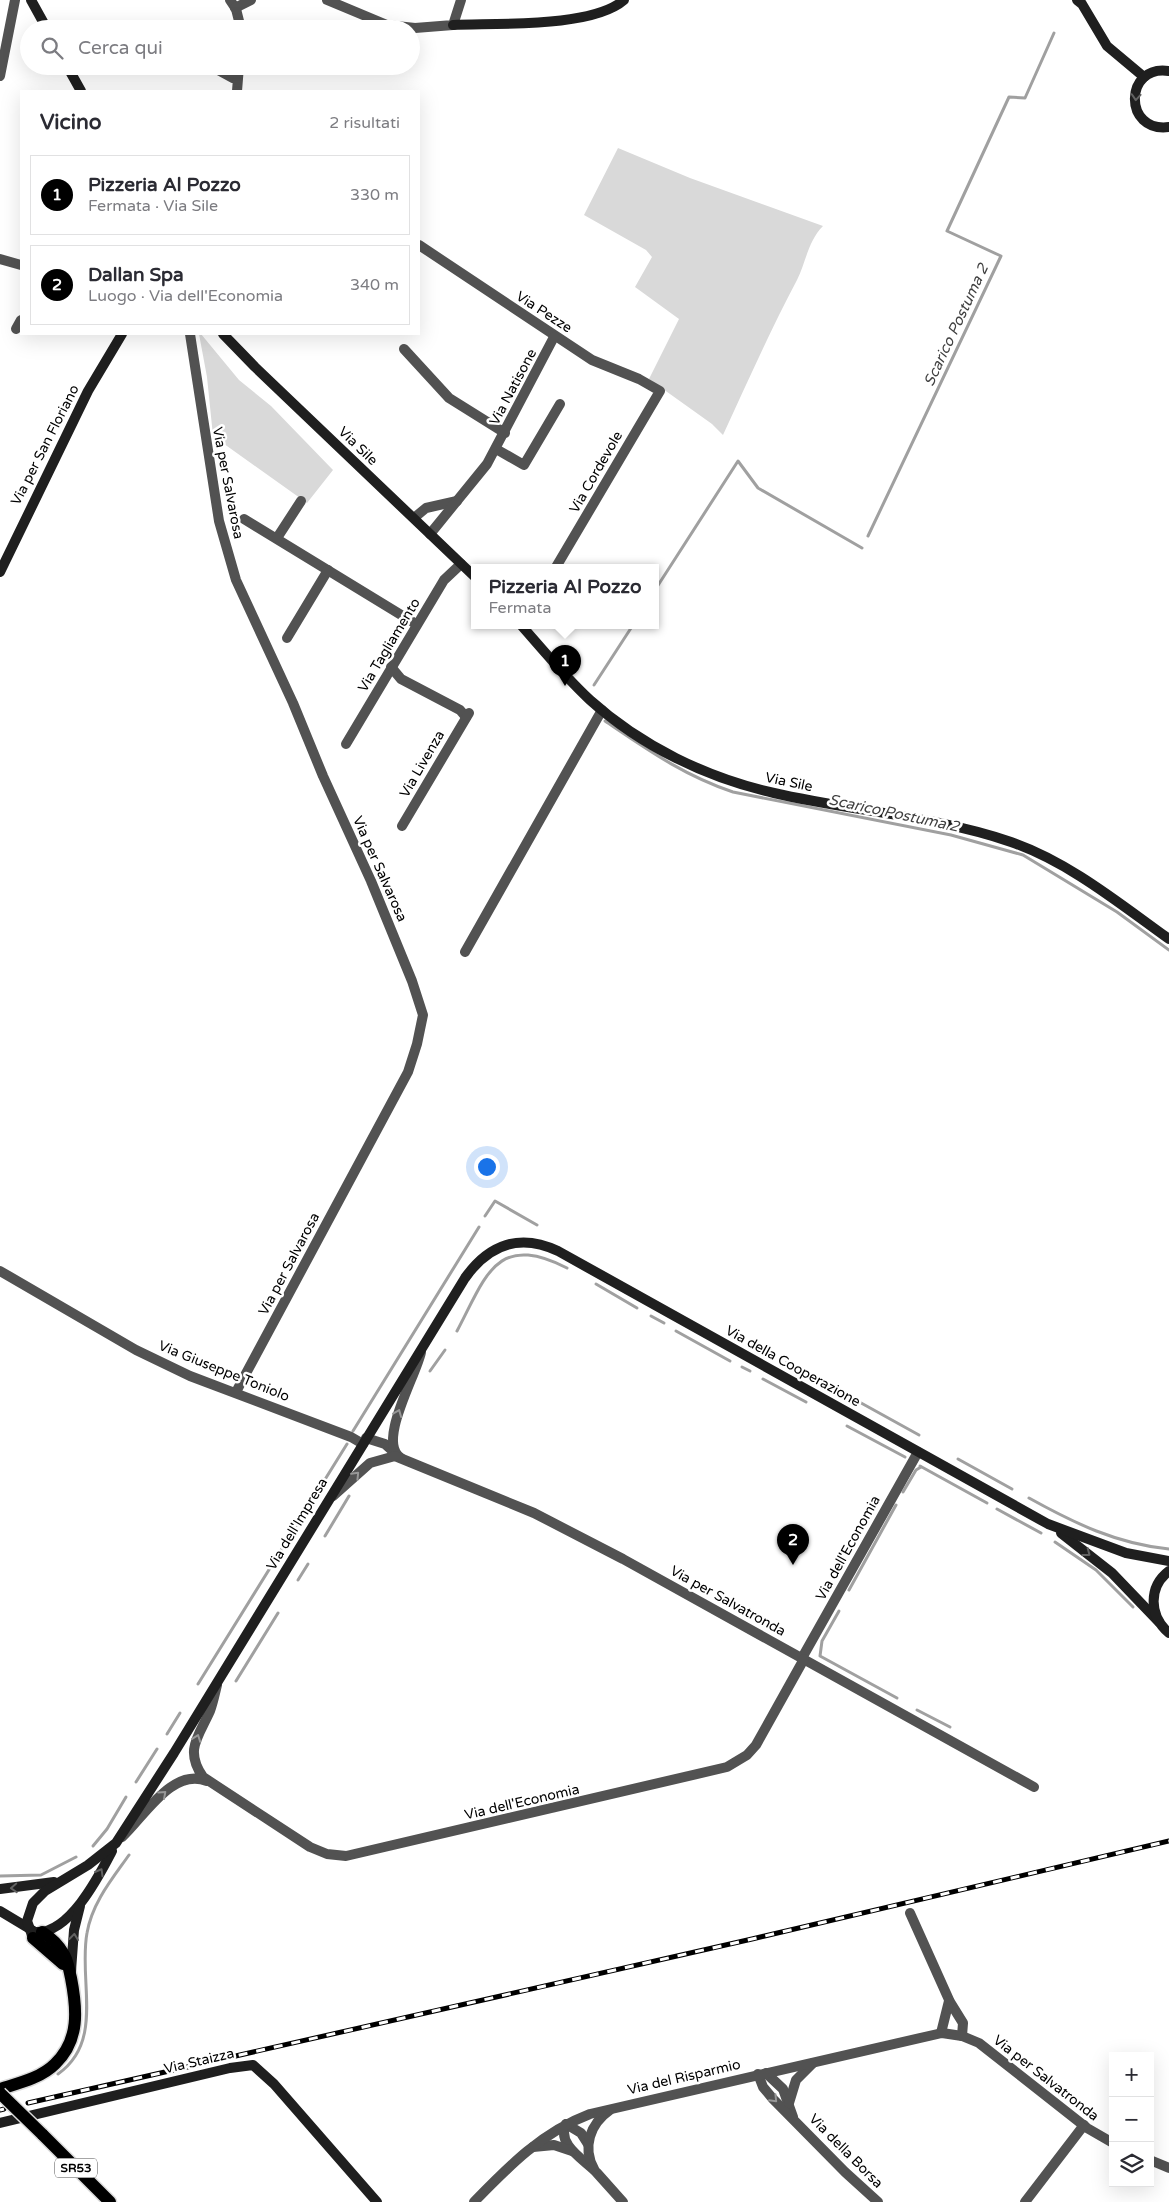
<!DOCTYPE html>
<html lang="it">
<meta charset="utf-8">
<style>
body{margin:0;font-family:"Varela Round",sans-serif;background:#f2f2f3;color:#2b2b33}
.controls{position:absolute;right:15px;bottom:15px;display:grid;overflow:hidden;border-radius:0px;box-shadow:0 5px 20px #0002}
.controls button{width:45px;height:45px;display:grid;place-items:center;padding:0;border:0;border-bottom:1px solid #e1e1e2;background:#fff;color:#2b2b33;font:25px sans-serif}
.you{position:absolute;left:486px;top:1166px;width:18px;height:18px;margin:-12px;border:4px solid #fff;border-radius:50%;background:#1a73e8;box-shadow:0 0 0 8px #1a73e833}
.badge{display:grid;place-items:center;width:32px;height:32px;border-radius:50%;background:#000;color:#fff;font-size:16px;font-weight:700}
.pin{position:absolute;translate:-50% -41px;filter:drop-shadow(0 1px 2px #0008)}
.pin::after{content:'';position:absolute;top:26px;width:18px;height:15px;background:inherit;clip-path:polygon(0 0,100% 0,50% 100%)}
.popup{position:absolute;left:471px;top:564px;width:188px;height:65px;box-sizing:border-box;display:grid;place-content:center;border-radius:0px;background:#fff;filter:drop-shadow(0 1px 4px #0005);font-size:16px;white-space:nowrap;color:#7c7c81}
.popup b{font-size:19px;color:#2b2b33}
.popup::after{content:'';position:absolute;left:50%;top:100%;margin-left:-10px;border:10px solid transparent;border-top-color:#fff}
.list{margin:0;padding:0;list-style:none}
h2{display:flex;justify-content:space-between;align-items:center;height:65px;margin:0;padding:0 20px;font-size:21px}
h2 small{font-size:16px;font-weight:400;color:#7c7c81}
.list li{display:grid;grid-template-columns:32px 1fr auto;gap:15px;align-items:center;box-sizing:border-box;height:80px;margin:0 10px 10px;padding:0 10px;border:1px solid #e1e1e2;border-radius:0px}
.list b{display:block;font-size:19px;white-space:nowrap}
.list p{margin:0;font-size:16px;white-space:nowrap;color:#7c7c81}
.list em{font-size:16px;font-style:normal;color:#7c7c81}
.icon{flex:none;width:28px;height:28px;fill:none;stroke:currentColor;stroke-width:2;stroke-linecap:round;stroke-linejoin:round}
.map{position:relative;flex:none;width:1169px;height:2202px;overflow:hidden}
.search{position:absolute;background:#fff;box-shadow:0 5px 20px #0002;left:20px;top:20px;width:400px;height:55px;display:flex;align-items:center;gap:12px;box-sizing:border-box;padding:0 18px;border-radius:28px;color:#7c7c81;font-size:19px}
.panel{position:absolute;background:#fff;box-shadow:0 5px 20px #0002;left:20px;top:90px;width:400px;height:245px;border-radius:0px}
.map>svg:first-child{display:block}
</style>
<div class="map">
<svg width="1169" height="2202" viewBox="0 0 1169 2202">
<rect width="100%" height="100%" fill="#fff"/>
<!-- green -->
<g fill="#d9d9d9">
<path d="M618,148L690,178L823,226C808,241 806,262 797,280C770,331 747,383 723,435L712,424L649,379L679,319L635,287L652,257L646,250L584,215Z"/>
<path d="M199,334H201L239,380L271,406L333,470L307,503L213,436L207,377Z"/>
</g>
<g fill="none" stroke-linecap="round" stroke-linejoin="round">
<!-- stream -->
<g stroke="#a0a0a0" stroke-width="3">
<path d="M868,536L1001,256L947,231L1009,97L1025,98L1054,33"/>
<path d="M655,590L738,461L758,488L862,548"/>
<path d="M594,685L633,625"/>
<path d="M605,721C648,750 683,775 733,792L951,835L1023,855L1117,912L1169,950"/>
<path d="M485,1216L495,1201L537,1225"/>
<path d="M596,1284L637,1308"/>
<path d="M651,1316L664,1323"/>
<path d="M457,1331C486,1276 496,1232 567,1268"/>
<path d="M676,1331L730,1361"/>
<path d="M787,1362L919,1435"/>
<path d="M742,1367L750,1371"/>
<path d="M430,1371L445,1350"/>
<path d="M763,1379L806,1402"/>
<path d="M847,1426L905,1457"/>
<path d="M353,1431L479,1227"/>
<path d="M958,1459L1012,1489"/>
<path d="M920,1466L987,1503"/>
<path d="M903,1492L916,1470L921,1467"/>
<path d="M1029,1498C1074,1523 1117,1544 1169,1549"/>
<path d="M997,1509L1041,1533"/>
<path d="M325,1536L349,1496"/>
<path d="M1055,1542L1096,1570L1133,1607"/>
<path d="M298,1580L308,1564"/>
<path d="M849,1590L896,1505"/>
<path d="M839,1611L822,1641L820,1656L897,1698"/>
<path d="M236,1681L278,1613"/>
<path d="M198,1684L347,1444"/>
<path d="M917,1710L950,1727"/>
<path d="M167,1734L180,1713"/>
<path d="M136,1782L157,1749"/>
<path d="M93,1846L107,1829L126,1797"/>
<path d="M0,1876L41,1875L76,1857"/>
<path d="M58,2074C105,2041 78,1980 87,1933C92,1903 112,1879 129,1855"/>
</g>
<!-- primary casing -->
<g stroke="#dbdbdb" stroke-width="15">
<g id="primary">
<path d="M33,1938L63,1964"/>
<path d="M0,2089C19,2083 41,2078 55,2064C80,2040 77,2009 71,1978C69,1970 68,1960 63,1953C58,1944 50,1937 42,1932"/>
<path d="M42,2134L110,2202"/>
</g>
</g>
<!-- street -->
<g stroke="#525252" stroke-width="10">
<path d="M230,0L236,9L241,29"/>
<path d="M327,0L387,25L415,28L453,25L461,0"/>
<path d="M235,8L251,0"/>
<path d="M211,66L233,78"/>
<path d="M0,76L15,0"/>
<path d="M237,91L239,66"/>
<path d="M419,245L592,360L639,379L660,391L556,567"/>
<path d="M0,259L21,265"/>
<path d="M16,329L21,320"/>
<path d="M190,334L219,521L236,580L293,703L323,776L371,881L412,981L423,1015L417,1044L408,1072L236,1392"/>
<path d="M404,349L449,398L505,433"/>
<path d="M496,449L524,465L560,404"/>
<path d="M414,518L426,508L457,501"/>
<path d="M244,519L416,624"/>
<path d="M430,534L487,464L554,337"/>
<path d="M277,538L301,501"/>
<path d="M287,638L328,570"/>
<path d="M391,667L401,679L460,710L466,717"/>
<path d="M346,744L444,580L461,564"/>
<path d="M402,826L469,713"/>
<path d="M465,952L602,710"/>
<path d="M0,1271L136,1350L190,1376L351,1437L363,1444"/>
<path d="M366,1438L385,1444L395,1453"/>
<path d="M401,1458C376,1443 417,1374 421,1352"/>
<path d="M333,1496L370,1463L395,1456L534,1513L623,1559L1034,1787"/>
<path d="M802,1658L918,1452"/>
<path d="M217,1685C215,1693 213,1703 210,1711C199,1736 184,1750 203,1777L310,1847L327,1854L346,1856L727,1767L747,1755L756,1745L804,1659"/>
<path d="M122,1837C144,1817 172,1767 207,1781"/>
<path d="M910,1913L950,2002L963,2023L962,2036"/>
<path d="M941,2033L949,2001"/>
<path d="M766,2073L783,2089L793,2117"/>
<path d="M758,2074L763,2087L773,2099L845,2172L878,2202"/>
<path d="M789,2103L796,2080L813,2063"/>
<path d="M566,2124C556,2145 585,2160 597,2173C605,2182 614,2192 623,2202"/>
<path d="M566,2124L581,2133L588,2144"/>
<path d="M533,2147L554,2145L572,2151"/>
<path d="M1150,2160L1169,2168"/>
<path d="M594,2169C582,2147 590,2124 610,2110"/>
<path d="M474,2202C509,2166 542,2132 590,2114L942,2033L962,2036L979,2043L1087,2128L1113,2143"/>
<path d="M1025,2202L1084,2125"/>
</g>
<!-- secondary -->
<g stroke="#1f1f1f" stroke-width="10">
<path d="M31,0L47,29"/>
<path d="M1077,0L1082,4L1107,46L1144,77"/>
<path d="M453,25C496,23 592,28 624,0"/>
<path d="M67,66L81,91"/>
<path d="M1169,71C1124,64 1123,133 1169,127"/>
<path d="M223,334L255,367L475,577"/>
<path d="M0,572L88,391L122,334"/>
<path d="M521,625C543,650 565,677 590,700C641,746 707,778 774,793C852,811 935,816 1011,842C1069,862 1120,904 1169,939"/>
<path d="M1061,1533L1112,1573L1159,1622"/>
<path d="M1169,1571C1148,1587 1149,1616 1169,1633"/>
<path d="M0,1889L54,1882"/>
<path d="M0,1911L35,1932C69,1935 99,1876 112,1851"/>
<path d="M33,1938L27,1921L33,1903L45,1891L88,1865L116,1843L174,1753L465,1278C489,1244 520,1233 558,1251L1048,1524L1126,1553L1169,1561"/>
<path d="M71,1971L74,1930L80,1906"/>
<path d="M0,2123L230,2068L253,2065L274,2084L377,2202"/>
</g>
<!-- primary -->
<use href="#primary" stroke="#000" stroke-width="12"/>
<!-- rail casing -->
<g stroke="#000" stroke-width="5">
<g id="rail">
<path d="M28,2103L752,1939L1169,1841"/>
<path d="M0,2110L4,2109"/>
</g>
</g>
<!-- rail -->
<use href="#rail" stroke="#fff" stroke-width="3" stroke-dasharray="9" stroke-linecap="butt"/>
<!-- primary-bridge casing -->
<g stroke="#dbdbdb" stroke-width="15" stroke-linecap="butt">
<path id="primary-bridge" d="M0,2093L42,2134"/>
</g>
<!-- primary-bridge -->
<use href="#primary-bridge" stroke="#000" stroke-width="12"/>
</g>
<!-- one-way arrows -->
<defs><path id="oneway-chevron" d="M-2-3.5L2.5 0L-2 3.5" fill="none" stroke-width="1.6" stroke-linecap="round" stroke-linejoin="round" transform="scale(1.25)"/></defs>
<g stroke="#626262">
<use href="#oneway-chevron" transform="translate(1136 97) rotate(94)"/>
<use href="#oneway-chevron" transform="translate(1087 1553) rotate(37)"/>
<use href="#oneway-chevron" transform="translate(100 1872) rotate(-60)"/>
<use href="#oneway-chevron" transform="translate(14 1888) rotate(177)"/>
<use href="#oneway-chevron" transform="translate(74 1937) rotate(-84)"/>
</g>
<g stroke="#979797">
<use href="#oneway-chevron" transform="translate(398 1413) rotate(-68)"/>
<use href="#oneway-chevron" transform="translate(356 1475) rotate(-46)"/>
<use href="#oneway-chevron" transform="translate(197 1738) rotate(-70)"/>
<use href="#oneway-chevron" transform="translate(163 1794) rotate(-42)"/>
<use href="#oneway-chevron" transform="translate(774 2099) rotate(46)"/>
</g>
<g text-anchor="middle" dominant-baseline="central" stroke-width="5" stroke-linejoin="round" paint-order="stroke">
<!-- shield labels -->
<rect fill="#fff" stroke="#4c4c4c" stroke-width="1" x="55" y="2158.5" width="42" height="19" rx="4"/>
<g font-size="12" font-weight="bold" fill="#000">
<text x="76" y="2168">SR53</text>
</g>
<!-- street labels -->
<g font-size="14" fill="#000" stroke="#fff">
<text transform="translate(544 312) rotate(33)">Via Pezze</text>
<text transform="translate(513 387) rotate(-62)">Via Natisone</text>
<text transform="translate(45 445) rotate(-63)">Via per San Floriano</text>
<text transform="translate(358 446) rotate(44)">Via Sile</text>
<text transform="translate(596 472) rotate(-60)">Via Cordevole</text>
<text transform="translate(228 483) rotate(79)">Via per Salvarosa</text>
<text transform="translate(389 645) rotate(-59)">Via Tagliamento</text>
<text transform="translate(422 764) rotate(-60)">Via Livenza</text>
<text transform="translate(789 782) rotate(12)">Via Sile</text>
<text transform="translate(380 869) rotate(66)">Via per Salvarosa</text>
<text transform="translate(289 1264) rotate(-62)">Via per Salvarosa</text>
<text transform="translate(793 1366) rotate(29)">Via della Cooperazione</text>
<text transform="translate(224 1371) rotate(22)">Via Giuseppe Toniolo</text>
<text transform="translate(297 1524) rotate(-59)">Via dell'Impresa</text>
<text transform="translate(848 1548) rotate(-61)">Via dell'Economia</text>
<text transform="translate(728 1601) rotate(29)">Via per Salvatronda</text>
<text transform="translate(522 1802) rotate(-13)">Via dell'Economia</text>
<text transform="translate(199 2061) rotate(-13)">Via Staizza</text>
<text transform="translate(684 2077) rotate(-13)">Via del Risparmio</text>
<text transform="translate(1046 2078) rotate(38)">Via per Salvatronda</text>
<text transform="translate(846 2151) rotate(45)">Via della Borsa</text>
</g>
<!-- water labels -->
<g font-size="15" font-style="italic" fill="#414141" stroke="#fff">
<text transform="translate(956 325) rotate(-65)">Scarico Postuma 2</text>
<text transform="translate(894 813) rotate(12)">Scarico Postuma 2</text>
</g>
</g>
</svg>
<div class="controls">
<button>+</button>
<button>−</button>
<button><svg class="icon" aria-label="layers" viewBox="0 0 24 24"><path d="M12 4l9 5-9 5-9-5zM3 14l9 5 9-5"/></svg></button>
</div>
<div class="you"></div>
<div class="pin badge" style="left:565px;top:686px">1</div>
<div class="popup"><b>Pizzeria Al Pozzo</b>Fermata</div>
<div class="pin badge" style="left:793px;top:1565px">2</div>
<div class="search"><svg class="icon" aria-label="search" viewBox="0 0 24 24"><circle cx="10" cy="10" r="6"/><path d="M15 15l6 6"/></svg>Cerca qui</div>
<section class="panel">
<h2>Vicino<small>2 risultati</small></h2>
<ul class="list">
<li><span class="badge">1</span><div><b>Pizzeria Al Pozzo</b><p>Fermata · Via Sile</p></div><em>330 m</em></li>
<li><span class="badge">2</span><div><b>Dallan Spa</b><p>Luogo · Via dell'Economia</p></div><em>340 m</em></li>
</ul>
</section>
</div>
